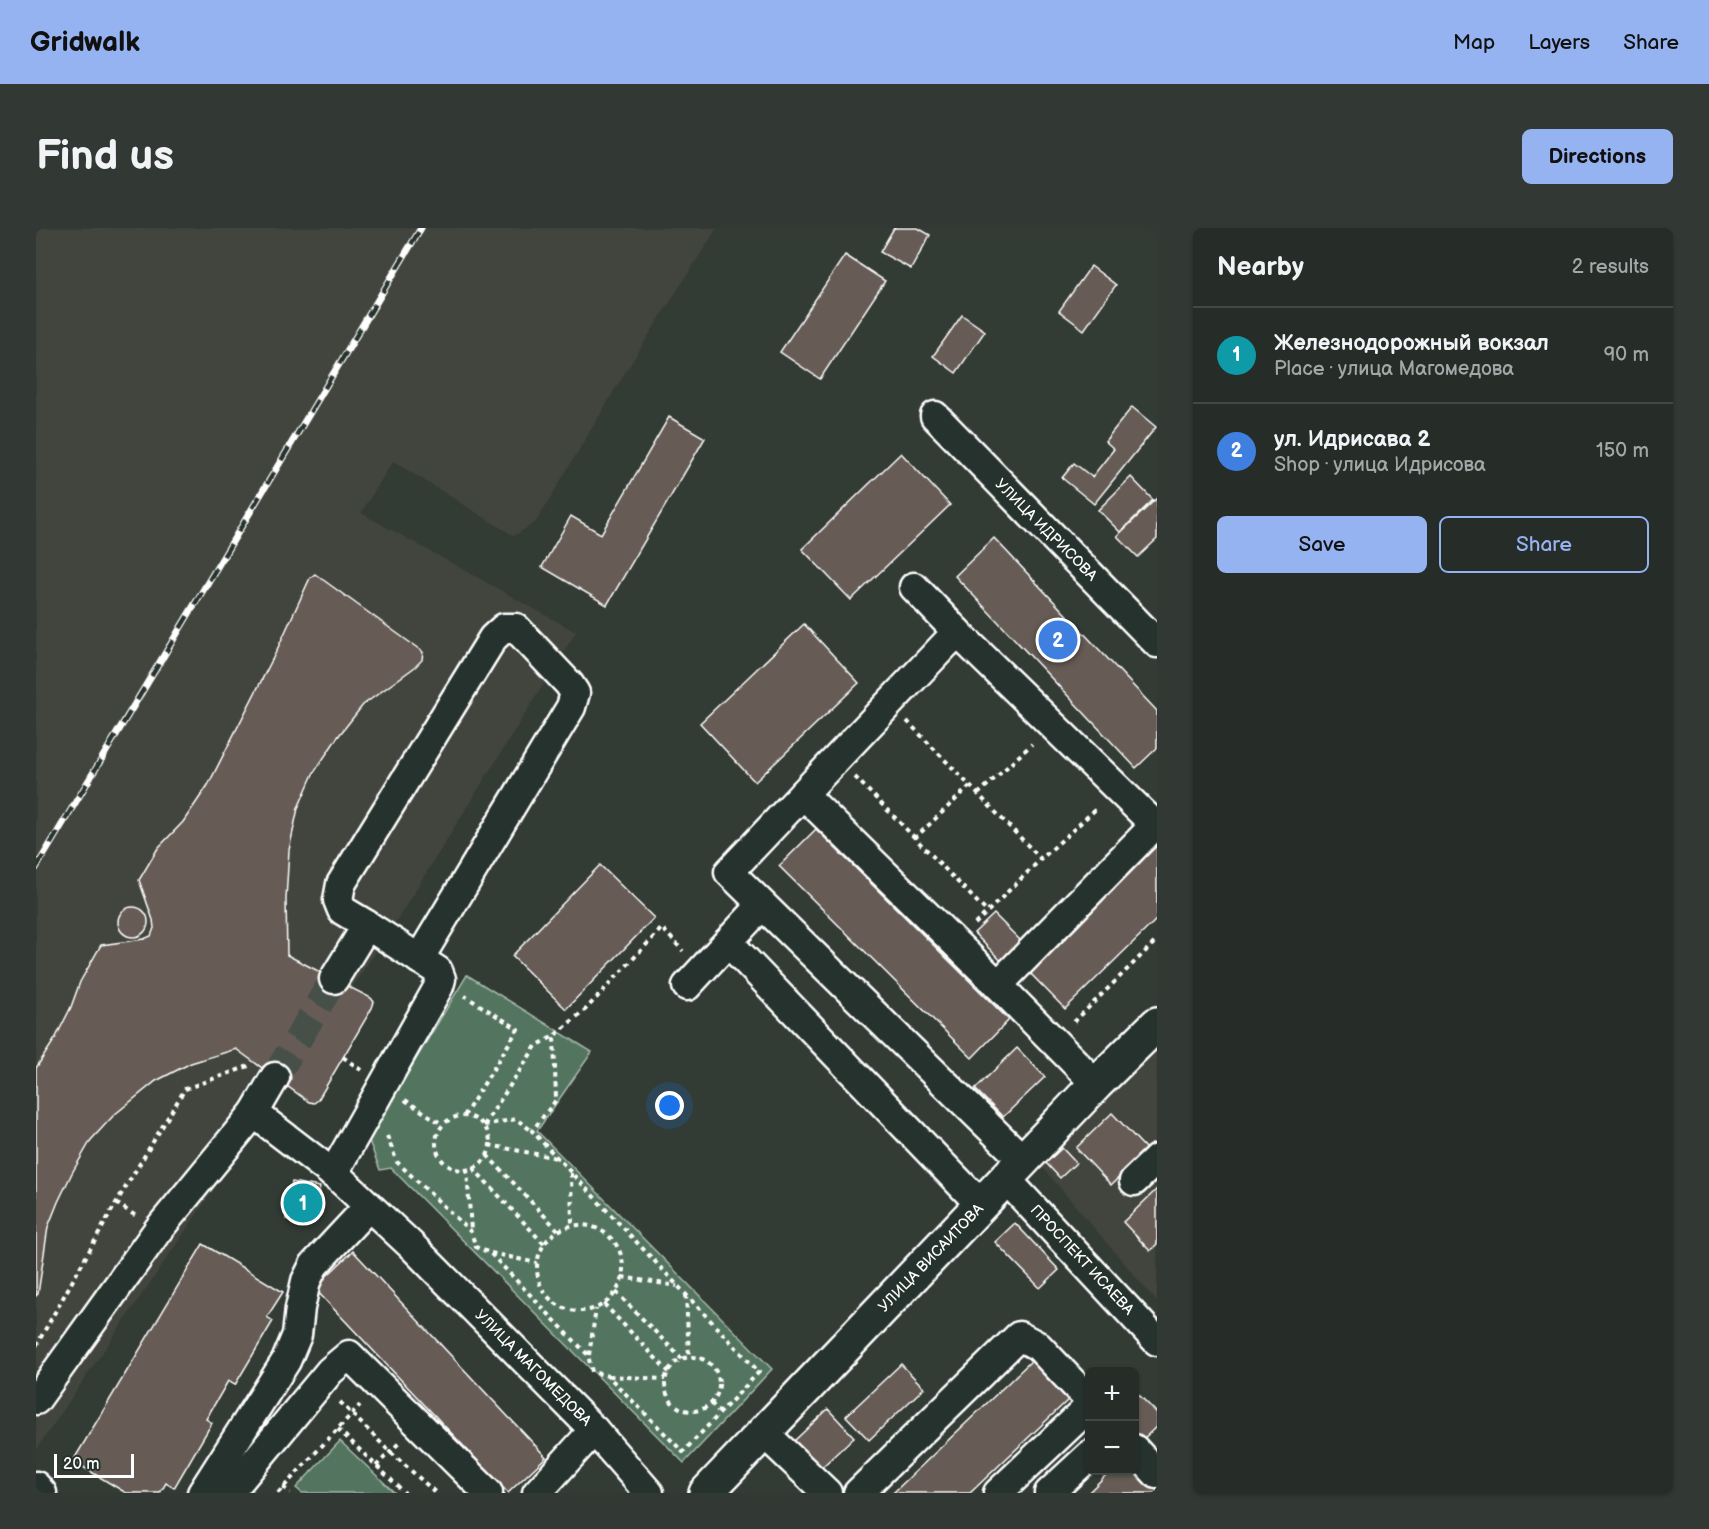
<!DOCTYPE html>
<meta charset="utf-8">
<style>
body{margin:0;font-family:"Balsamiq Sans",sans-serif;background:#323834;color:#f1f3f6}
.controls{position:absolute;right:18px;bottom:18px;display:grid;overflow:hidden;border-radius:9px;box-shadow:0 2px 4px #0004}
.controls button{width:54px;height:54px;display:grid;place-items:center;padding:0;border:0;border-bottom:2px solid #424845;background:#262c28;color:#f1f3f6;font:30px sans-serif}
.scale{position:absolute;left:18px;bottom:15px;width:80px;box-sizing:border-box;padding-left:6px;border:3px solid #fff;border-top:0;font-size:16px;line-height:21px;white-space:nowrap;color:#fff;-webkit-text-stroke:4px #26332d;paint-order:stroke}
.you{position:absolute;left:634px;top:878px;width:21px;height:21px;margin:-15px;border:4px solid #fff;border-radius:50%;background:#1a73e8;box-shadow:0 0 0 9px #1a73e833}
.badge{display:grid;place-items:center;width:39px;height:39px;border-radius:50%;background:#95b2f1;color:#fff;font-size:20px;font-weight:700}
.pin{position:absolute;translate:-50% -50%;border:3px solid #fff;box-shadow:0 2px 6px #0006}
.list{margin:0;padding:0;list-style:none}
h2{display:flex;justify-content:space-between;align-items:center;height:78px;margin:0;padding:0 24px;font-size:26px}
h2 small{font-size:20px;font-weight:400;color:#a4a7a8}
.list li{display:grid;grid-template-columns:39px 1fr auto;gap:18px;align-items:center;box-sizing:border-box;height:96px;padding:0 24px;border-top:2px solid #424845}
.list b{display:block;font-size:22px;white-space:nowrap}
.list p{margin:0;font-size:20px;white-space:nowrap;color:#a4a7a8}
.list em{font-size:20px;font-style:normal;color:#a4a7a8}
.actions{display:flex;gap:12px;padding:18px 24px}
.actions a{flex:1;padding:14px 0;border:2px solid #95b2f1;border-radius:9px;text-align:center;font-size:21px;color:#95b2f1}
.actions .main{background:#95b2f1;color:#111}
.map{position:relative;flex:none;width:1121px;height:1265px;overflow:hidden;border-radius:9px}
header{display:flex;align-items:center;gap:36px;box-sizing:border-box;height:84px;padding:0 30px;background:#95b2f1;color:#111}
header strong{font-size:28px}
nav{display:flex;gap:33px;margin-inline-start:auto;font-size:21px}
.intro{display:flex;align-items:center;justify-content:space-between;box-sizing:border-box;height:144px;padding:0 36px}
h1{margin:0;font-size:42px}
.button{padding:15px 27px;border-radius:9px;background:#95b2f1;color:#111;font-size:21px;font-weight:700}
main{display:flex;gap:36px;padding:0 36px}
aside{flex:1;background:#262c28;border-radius:9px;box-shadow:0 2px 4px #0004}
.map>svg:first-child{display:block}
</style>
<header>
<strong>Gridwalk</strong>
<nav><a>Map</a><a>Layers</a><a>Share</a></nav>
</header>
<div class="intro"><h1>Find us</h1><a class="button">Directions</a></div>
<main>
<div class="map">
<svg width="1121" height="1265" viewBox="0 0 1121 1265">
<rect width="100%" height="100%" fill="#333b35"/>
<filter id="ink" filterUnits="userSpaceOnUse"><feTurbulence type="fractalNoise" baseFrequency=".0167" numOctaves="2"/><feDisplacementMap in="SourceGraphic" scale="12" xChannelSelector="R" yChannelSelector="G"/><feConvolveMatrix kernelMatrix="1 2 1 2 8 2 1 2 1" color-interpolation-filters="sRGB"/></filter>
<g filter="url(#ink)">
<!-- built -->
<g fill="#42453e">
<path d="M0,0H681L590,143L500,294L478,308L357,233L325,285L540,404L354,703L0,1222Z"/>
<path d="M1121,774V1074L985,914Z"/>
</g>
<!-- green -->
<g fill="#52745e" stroke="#a8baae" stroke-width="1.5">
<path d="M431,747L556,824L501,903L736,1141L648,1235L355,940L344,942L332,910Z"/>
<path d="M304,1213L359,1265H266L260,1260Z"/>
</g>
<!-- building -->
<g fill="#665b54" stroke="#fff" stroke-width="1.5">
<path d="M858,0H882L894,7L875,41L844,24Z"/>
<path d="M809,27L849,53L784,151L744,124Z"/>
<path d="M1055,38L1080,57L1048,102L1023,83Z"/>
<path d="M926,87L949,103L920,145L897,128Z"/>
<path d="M1096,179L1120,199L1058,276L1026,250L1038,235L1056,249L1078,221L1069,213Z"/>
<path d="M633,189L669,210L571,377L506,339L535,288L565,306Z"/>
<path d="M865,225L914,277L815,372L766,321Z"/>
<path d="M1095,249L1117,272L1084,304L1062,282Z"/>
<path d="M1121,270V311L1102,329L1081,308Z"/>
<path d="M958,310L1121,483V520L1100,540L919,348Z"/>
<path d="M279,346L387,424L386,432L379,439L327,477L301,510L277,546L262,580L253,622L250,671L251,727L335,770L338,774L336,780L282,872L278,875L273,874L200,821L155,835L120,853L78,887L55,912L36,945L22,974L12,999L2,1066L0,1068V840L19,811L35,779L44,754L65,717L108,711L115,708L118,700L117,692L103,652L122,620L147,594L172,557L239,426L274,350Z"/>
<path d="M768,396L823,455L719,554L664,495Z"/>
<path d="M780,601L973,792L936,830L743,638Z"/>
<path d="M1121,617V691L1029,781L992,743Z"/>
<path d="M564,637L618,690L530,781L476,728Z"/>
<circle cx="97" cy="694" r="15"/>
<path d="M958,686L990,718L970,738L938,705Z"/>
<path d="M981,820L1009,849L967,889L939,861Z"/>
<path d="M1076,885L1111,922L1075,957L1040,920Z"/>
<path d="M1026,920L1040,935L1024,950L1010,935Z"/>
<path d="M256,954L284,959L278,995L250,991Z"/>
<path d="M1121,961V1016L1114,1023L1087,994Z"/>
<path d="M979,995L1023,1042L1004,1060L959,1014Z"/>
<path d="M167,1016L247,1064L231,1089L237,1093L199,1157L192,1153L170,1191L176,1195L138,1260L130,1255L124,1265H90L37,1233Z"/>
<path d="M317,1023L510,1229L472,1265L278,1060Z"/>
<path d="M995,1133L1032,1172L934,1265H857Z"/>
<path d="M865,1136L888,1160L833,1212L810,1188Z"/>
<path d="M1098,1162L1121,1185V1198L1103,1215L1098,1210Z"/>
<path d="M792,1181L818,1209L785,1240L758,1213Z"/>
<path d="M1098,1239L1121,1262V1265H1052L1075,1242H1098Z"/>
</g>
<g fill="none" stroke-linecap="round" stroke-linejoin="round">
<!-- minor-tunnel -->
<path stroke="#474f49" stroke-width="28" stroke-dasharray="28 14" stroke-linecap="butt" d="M239,849L298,751"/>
<!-- minor casing -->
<g stroke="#fff" stroke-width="33">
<g id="minor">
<path d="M899,188L1121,415"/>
<path d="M921,404L1119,597"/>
<path d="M767,566L921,404L878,359"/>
<path d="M692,714L945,977"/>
<path d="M298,751L331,697L306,682L302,672L305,656L457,410L468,400H480L533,456L539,465L535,479L383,731"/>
<path d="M962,757L767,566L693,644L988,933"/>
<path d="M651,758L726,677"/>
<path d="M1060,856L962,757L1121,595"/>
<path d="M218,885L304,951L377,1019L558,1202L613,1265"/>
<path d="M297,946L403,758L405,751L402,743L331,697"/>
<path d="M970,951L1121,1113"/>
<path d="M1098,953L1121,931"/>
<path d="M0,1172L122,1002L218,885L239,849"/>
<path d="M727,1204L791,1265"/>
<path d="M1098,1221L1121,1246"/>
<path d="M0,1258L6,1265"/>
<path d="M166,1265L250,1133L261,1107L264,1080L270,1053L278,1037L333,978"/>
<path d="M193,1265L294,1143L313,1127L452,1265"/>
<path d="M501,1265L558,1202"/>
<path d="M822,1265L983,1108L1002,1118L1054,1173"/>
<path d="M962,1265L1054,1178"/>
<path d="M1013,1265L1054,1227"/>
</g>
</g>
<!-- major casing -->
<g stroke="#fff" stroke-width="38">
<path id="major" d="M670,1265L1060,856L1121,796"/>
</g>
<!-- path -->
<g stroke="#fff" stroke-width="4" stroke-dasharray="4.5 4.5" stroke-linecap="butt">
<path d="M871,493L1005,631L1061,580"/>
<path d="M819,549L879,610"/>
<path d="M934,558L879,610L951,684"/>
<path d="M942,566L996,516"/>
<path d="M939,696L1005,631"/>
<path d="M1038,794L1121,712"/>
<path d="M307,829L325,842"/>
<path d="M369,872L406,896"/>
<circle cx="427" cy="915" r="27"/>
<path d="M428,888L482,801L429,768"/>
<path d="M448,897L500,818L518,808"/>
<path d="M448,897L480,891L496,903"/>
<path d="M351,908L361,934L435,1004L440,1019L454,1025L552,1127L556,1144L572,1148L647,1224L723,1144L496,903L520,872L518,808L550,781L626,700L647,723"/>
<path d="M453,917L521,930"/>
<path d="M451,927L522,1002"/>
<path d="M437,940L508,1016"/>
<path d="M431,941L435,1003"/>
<path d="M535,945L536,998"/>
<path d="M80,975L100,988"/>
<circle cx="544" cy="1040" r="43"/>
<path d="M455,1025L501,1035"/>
<path d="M586,1049L641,1058"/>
<path d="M580,1064L646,1131"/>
<path d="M650,1067L653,1129"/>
<path d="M568,1076L633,1144"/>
<path d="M0,1118L80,975L149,861L213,838"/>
<path d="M553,1127L560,1081"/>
<circle cx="656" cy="1156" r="27"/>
<path d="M573,1148L629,1151"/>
<path d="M304,1174L354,1224L400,1265"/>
<path d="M675,1175L684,1185"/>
<path d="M302,1201L369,1265"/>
<path d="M340,1238L363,1215"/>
<path d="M247,1259L254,1265"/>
<path d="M242,1265L324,1177"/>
</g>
<!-- minor -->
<use href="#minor" stroke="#26332d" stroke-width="28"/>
<!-- major -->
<use href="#major" stroke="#26332d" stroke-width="33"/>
<!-- rail casing -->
<g stroke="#fff" stroke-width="7">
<path id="rail" d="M0,640L385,0"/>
</g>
<!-- rail -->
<use href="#rail" stroke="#26332d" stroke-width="4.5" stroke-dasharray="14" stroke-linecap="butt"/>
</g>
</g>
<g text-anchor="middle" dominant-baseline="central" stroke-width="5" stroke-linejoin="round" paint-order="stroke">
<!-- street labels -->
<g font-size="15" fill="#fff" stroke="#26332d">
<text transform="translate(1010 302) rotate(45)">УЛИЦА ИДРИСОВА</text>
<text transform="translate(895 1030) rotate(-46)">УЛИЦА ВИСАИТОВА</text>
<text transform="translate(1046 1032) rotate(47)">ПРОСПЕКТ ИСАЕВА</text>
<text transform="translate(497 1140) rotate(45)">УЛИЦА МАГОМЕДОВА</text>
</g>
</g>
</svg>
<div class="controls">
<button>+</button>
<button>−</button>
</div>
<div class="scale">20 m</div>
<div class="you"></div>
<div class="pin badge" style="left:267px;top:975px;background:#0f9aa8">1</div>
<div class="pin badge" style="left:1022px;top:412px;background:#3f7fe0">2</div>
</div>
<aside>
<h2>Nearby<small>2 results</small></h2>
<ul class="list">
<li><span class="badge" style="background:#0f9aa8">1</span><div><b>Железнодорожный вокзал</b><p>Place · улица Магомедова</p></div><em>90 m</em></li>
<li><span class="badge" style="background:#3f7fe0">2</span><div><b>ул. Идрисава 2</b><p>Shop · улица Идрисова</p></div><em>150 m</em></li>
</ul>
<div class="actions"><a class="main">Save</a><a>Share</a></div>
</aside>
</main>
